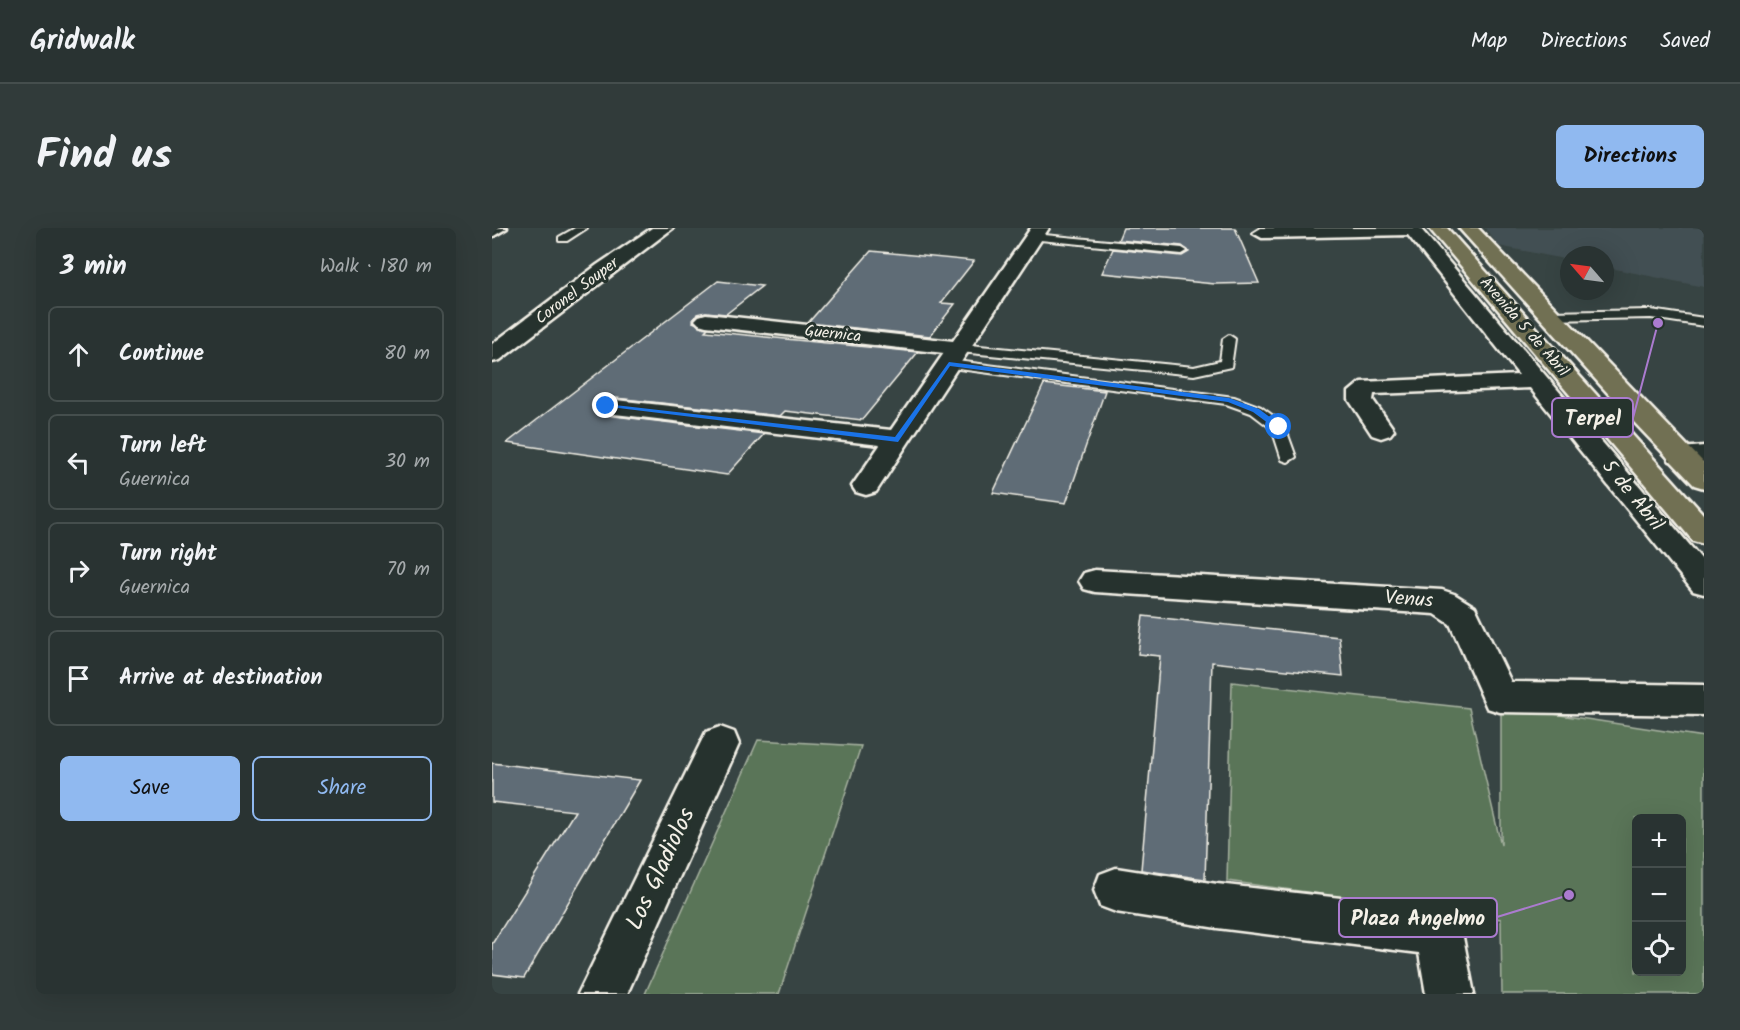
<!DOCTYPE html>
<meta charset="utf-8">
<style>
body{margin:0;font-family:Kalam,sans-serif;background:#313b3a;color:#f1f3f6}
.controls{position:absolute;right:18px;bottom:18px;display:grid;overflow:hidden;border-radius:9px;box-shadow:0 6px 24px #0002}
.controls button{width:54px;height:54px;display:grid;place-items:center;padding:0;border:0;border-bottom:2px solid #454e4d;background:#293332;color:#f1f3f6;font:30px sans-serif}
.compass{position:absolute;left:1068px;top:18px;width:54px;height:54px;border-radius:50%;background:#293332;box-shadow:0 6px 24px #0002;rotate:298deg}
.stop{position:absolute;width:18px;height:18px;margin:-14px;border:4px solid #1a73e8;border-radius:50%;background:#fff}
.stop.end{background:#1a73e8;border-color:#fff;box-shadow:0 2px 6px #0008}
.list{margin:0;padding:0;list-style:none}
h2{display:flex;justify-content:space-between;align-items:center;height:78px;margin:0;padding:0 24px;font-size:26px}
h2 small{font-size:20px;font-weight:400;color:#a5aaac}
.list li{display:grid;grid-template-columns:39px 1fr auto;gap:18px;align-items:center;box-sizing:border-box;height:96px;margin:0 12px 12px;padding:0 12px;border:2px solid #454e4d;border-radius:9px}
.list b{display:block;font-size:22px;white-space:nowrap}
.list p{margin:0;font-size:20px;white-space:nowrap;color:#a5aaac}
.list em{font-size:20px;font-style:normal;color:#a5aaac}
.actions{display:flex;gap:12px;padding:18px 24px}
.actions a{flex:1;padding:14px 0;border:2px solid #90b9f0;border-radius:9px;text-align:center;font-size:21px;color:#90b9f0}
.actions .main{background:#90b9f0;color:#111}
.icon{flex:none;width:33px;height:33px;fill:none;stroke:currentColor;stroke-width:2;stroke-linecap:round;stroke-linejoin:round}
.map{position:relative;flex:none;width:1212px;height:766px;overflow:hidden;border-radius:9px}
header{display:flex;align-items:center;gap:36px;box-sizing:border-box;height:84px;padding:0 30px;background:#293332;border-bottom:2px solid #454e4d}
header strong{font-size:28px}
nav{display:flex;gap:33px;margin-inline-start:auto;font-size:21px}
.intro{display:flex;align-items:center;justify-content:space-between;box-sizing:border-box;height:144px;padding:0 36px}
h1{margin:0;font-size:42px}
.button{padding:15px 27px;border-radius:9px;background:#90b9f0;color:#111;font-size:21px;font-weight:700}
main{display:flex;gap:36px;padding:0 36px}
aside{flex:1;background:#293332;border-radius:9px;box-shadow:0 6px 24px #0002}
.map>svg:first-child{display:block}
</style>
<header>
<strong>Gridwalk</strong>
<nav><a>Map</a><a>Directions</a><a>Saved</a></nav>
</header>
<div class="intro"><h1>Find us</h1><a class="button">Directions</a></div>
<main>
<aside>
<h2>3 min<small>Walk · 180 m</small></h2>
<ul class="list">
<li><svg class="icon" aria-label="ahead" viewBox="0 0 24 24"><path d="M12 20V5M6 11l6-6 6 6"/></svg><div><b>Continue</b></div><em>80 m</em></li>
<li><svg class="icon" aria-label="left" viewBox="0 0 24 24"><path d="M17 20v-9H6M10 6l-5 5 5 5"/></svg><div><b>Turn left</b><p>Guernica</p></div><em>30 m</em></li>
<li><svg class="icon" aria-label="right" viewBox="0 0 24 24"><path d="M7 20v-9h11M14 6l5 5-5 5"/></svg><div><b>Turn right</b><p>Guernica</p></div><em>70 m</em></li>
<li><svg class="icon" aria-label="arrive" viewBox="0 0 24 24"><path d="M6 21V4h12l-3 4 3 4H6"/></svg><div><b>Arrive at destination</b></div></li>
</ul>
<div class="actions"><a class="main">Save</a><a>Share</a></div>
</aside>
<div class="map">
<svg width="1212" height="766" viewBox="0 0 1212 766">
<rect width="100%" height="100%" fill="#374443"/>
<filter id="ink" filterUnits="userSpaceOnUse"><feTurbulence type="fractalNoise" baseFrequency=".0167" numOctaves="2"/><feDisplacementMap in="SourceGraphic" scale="12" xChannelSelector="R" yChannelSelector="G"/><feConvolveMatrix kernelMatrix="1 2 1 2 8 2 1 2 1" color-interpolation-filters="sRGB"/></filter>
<g filter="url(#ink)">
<!-- built -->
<path fill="#435052" d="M993,0H1212V59L1113,39V27H1077V32L1007,18Z"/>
<!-- green -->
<g fill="#5a7459" stroke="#a7b2a0" stroke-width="1.5" fill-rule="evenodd">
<path d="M740,454L977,480L1009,617V478L1212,509V766H1010L1009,691L735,653ZM1144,590H1190V744H1144Z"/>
<path d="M266,512L369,518L287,766H153Z"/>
</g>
<!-- building -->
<g fill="#5e6c76" stroke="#f4f1e8" stroke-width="1.5">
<path d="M631,0H743L767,55L723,56L610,45L621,21L690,28L697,24L690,18L626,12Z"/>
<path d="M379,23L482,33L449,75L463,76L438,108L316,95Z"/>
<path d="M226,53L270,58L234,86L214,84L205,86L201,94L216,100L213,103L426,124L370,192L293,183L288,188L114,169L105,171L100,177L103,184L114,187L272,206L235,247L15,215Z"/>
<path d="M552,156L613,163L574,275L501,265Z"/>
<path d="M651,388L847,409L851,448L720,434L713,651L649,642L668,428L646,426Z"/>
<path d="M0,535L148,552L32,750L0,746V716L83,583L0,574Z"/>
</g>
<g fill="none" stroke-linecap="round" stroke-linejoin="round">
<!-- service casing -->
<g stroke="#f4f1e8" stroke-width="4">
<g id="service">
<path d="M83,0H95L75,13H67V9Z"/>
<path d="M542,6L690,20L695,23L690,26L538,11L537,9Z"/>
<path d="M1159,82L1212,90V98L1159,90L1057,92L1051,88L1057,84Z"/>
<path d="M737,107L743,111L739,139L702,147L468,124L461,120L468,116L702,139L728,133L731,111Z"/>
<path d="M457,132L742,169L769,179L792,196L804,229L796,234L790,232L780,201L759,185L734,176L452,139L450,136Z"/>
</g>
</g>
<!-- minor casing -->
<g stroke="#f4f1e8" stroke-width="5">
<g id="minor">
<path d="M0,0H15L0,9Z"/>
<path d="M160,0H181L8,132L0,134V116L105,37Z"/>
<path d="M539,0H557L384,264L374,267L364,264L360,258L388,217L114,185L105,183L102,178L105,173L114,171L399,202L452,125L214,98L207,96L203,92L207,88L214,86L461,113Z"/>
<path d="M769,0H928L1212,334V366L1201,363L1038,160L882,166L881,172L902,202L898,207L889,210L880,207L857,172V164L869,154L1027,147L916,7L770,10L761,5Z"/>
<path d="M1212,218V234L1178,233L1174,227L1178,221Z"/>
<path d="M603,342L950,362L962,366L983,379L1019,454L1212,457V487L1008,484L995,480L958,396L943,386L603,364L592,361L587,353L592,345Z"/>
<path d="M228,499L242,504L247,516L135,766H86L214,504Z"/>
<path d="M624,640L725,656L947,681L963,688L970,704L982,766H934L927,725L725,700L624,684L608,678L602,662L608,646Z"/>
</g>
</g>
<!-- primary casing -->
<g stroke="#f4f1e8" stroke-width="5">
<g id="primary">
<path d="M937,0H955L1212,287V316L1201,313Z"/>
<path d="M967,0H986L1212,235V260L1202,257L1140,192Z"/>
</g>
</g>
<!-- service -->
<use href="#service" fill="#26332d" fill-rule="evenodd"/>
<!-- minor -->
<use href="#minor" fill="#26332d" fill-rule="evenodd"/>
<!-- primary -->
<use href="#primary" fill="#716f52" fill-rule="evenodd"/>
</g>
</g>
<!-- route -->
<path fill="#1a73e8" d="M457,134L737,170L767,181L791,199L784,201L761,184L736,174L458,138L406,214L110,178L114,176L403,209Z"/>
<g text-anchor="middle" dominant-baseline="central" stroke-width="6" stroke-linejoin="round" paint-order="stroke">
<!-- far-street labels -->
<g font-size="16" fill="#f4f1e8" stroke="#26332d">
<text transform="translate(85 63) rotate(-37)">Coronel Souper</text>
<text transform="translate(1032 99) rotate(49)">Avenida 5 de Abril</text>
<text transform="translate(341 106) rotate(6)">Guernica</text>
</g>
<!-- street labels -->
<g font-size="20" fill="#f4f1e8" stroke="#26332d">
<text transform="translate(1140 268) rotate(51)">5 de Abril</text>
<text transform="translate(917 372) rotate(4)">Venus</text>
</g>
<!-- near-street labels -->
<g font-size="24" fill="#f4f1e8" stroke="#26332d">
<text transform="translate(169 641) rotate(-65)">Los Gladiolos</text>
</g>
</g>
<!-- callouts -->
<path fill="none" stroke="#ab7bcf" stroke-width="2" d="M1166 95L1141 190M1077 667L1005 689"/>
<g fill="#ab7bcf" stroke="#26332d" stroke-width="2">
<circle cx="1166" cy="95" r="6"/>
<circle cx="1077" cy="667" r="6"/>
</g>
<g fill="#26332d" stroke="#ab7bcf" stroke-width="2">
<rect x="1060" y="170" width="81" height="39" rx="6"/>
<rect x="847" y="670" width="158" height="39" rx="6"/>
</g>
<g font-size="21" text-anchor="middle" font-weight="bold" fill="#f4f1e8">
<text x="1101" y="197">Terpel</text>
<text x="926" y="697">Plaza Angelmo</text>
</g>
</svg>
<div class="controls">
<button>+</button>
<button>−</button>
<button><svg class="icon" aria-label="locate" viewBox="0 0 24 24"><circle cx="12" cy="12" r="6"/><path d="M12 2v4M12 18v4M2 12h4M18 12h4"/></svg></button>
</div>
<svg class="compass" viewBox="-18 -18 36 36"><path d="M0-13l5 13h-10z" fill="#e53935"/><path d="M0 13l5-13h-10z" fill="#a5aaac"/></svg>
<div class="stop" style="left:787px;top:199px"></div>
<div class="stop end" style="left:114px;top:178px"></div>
</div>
</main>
